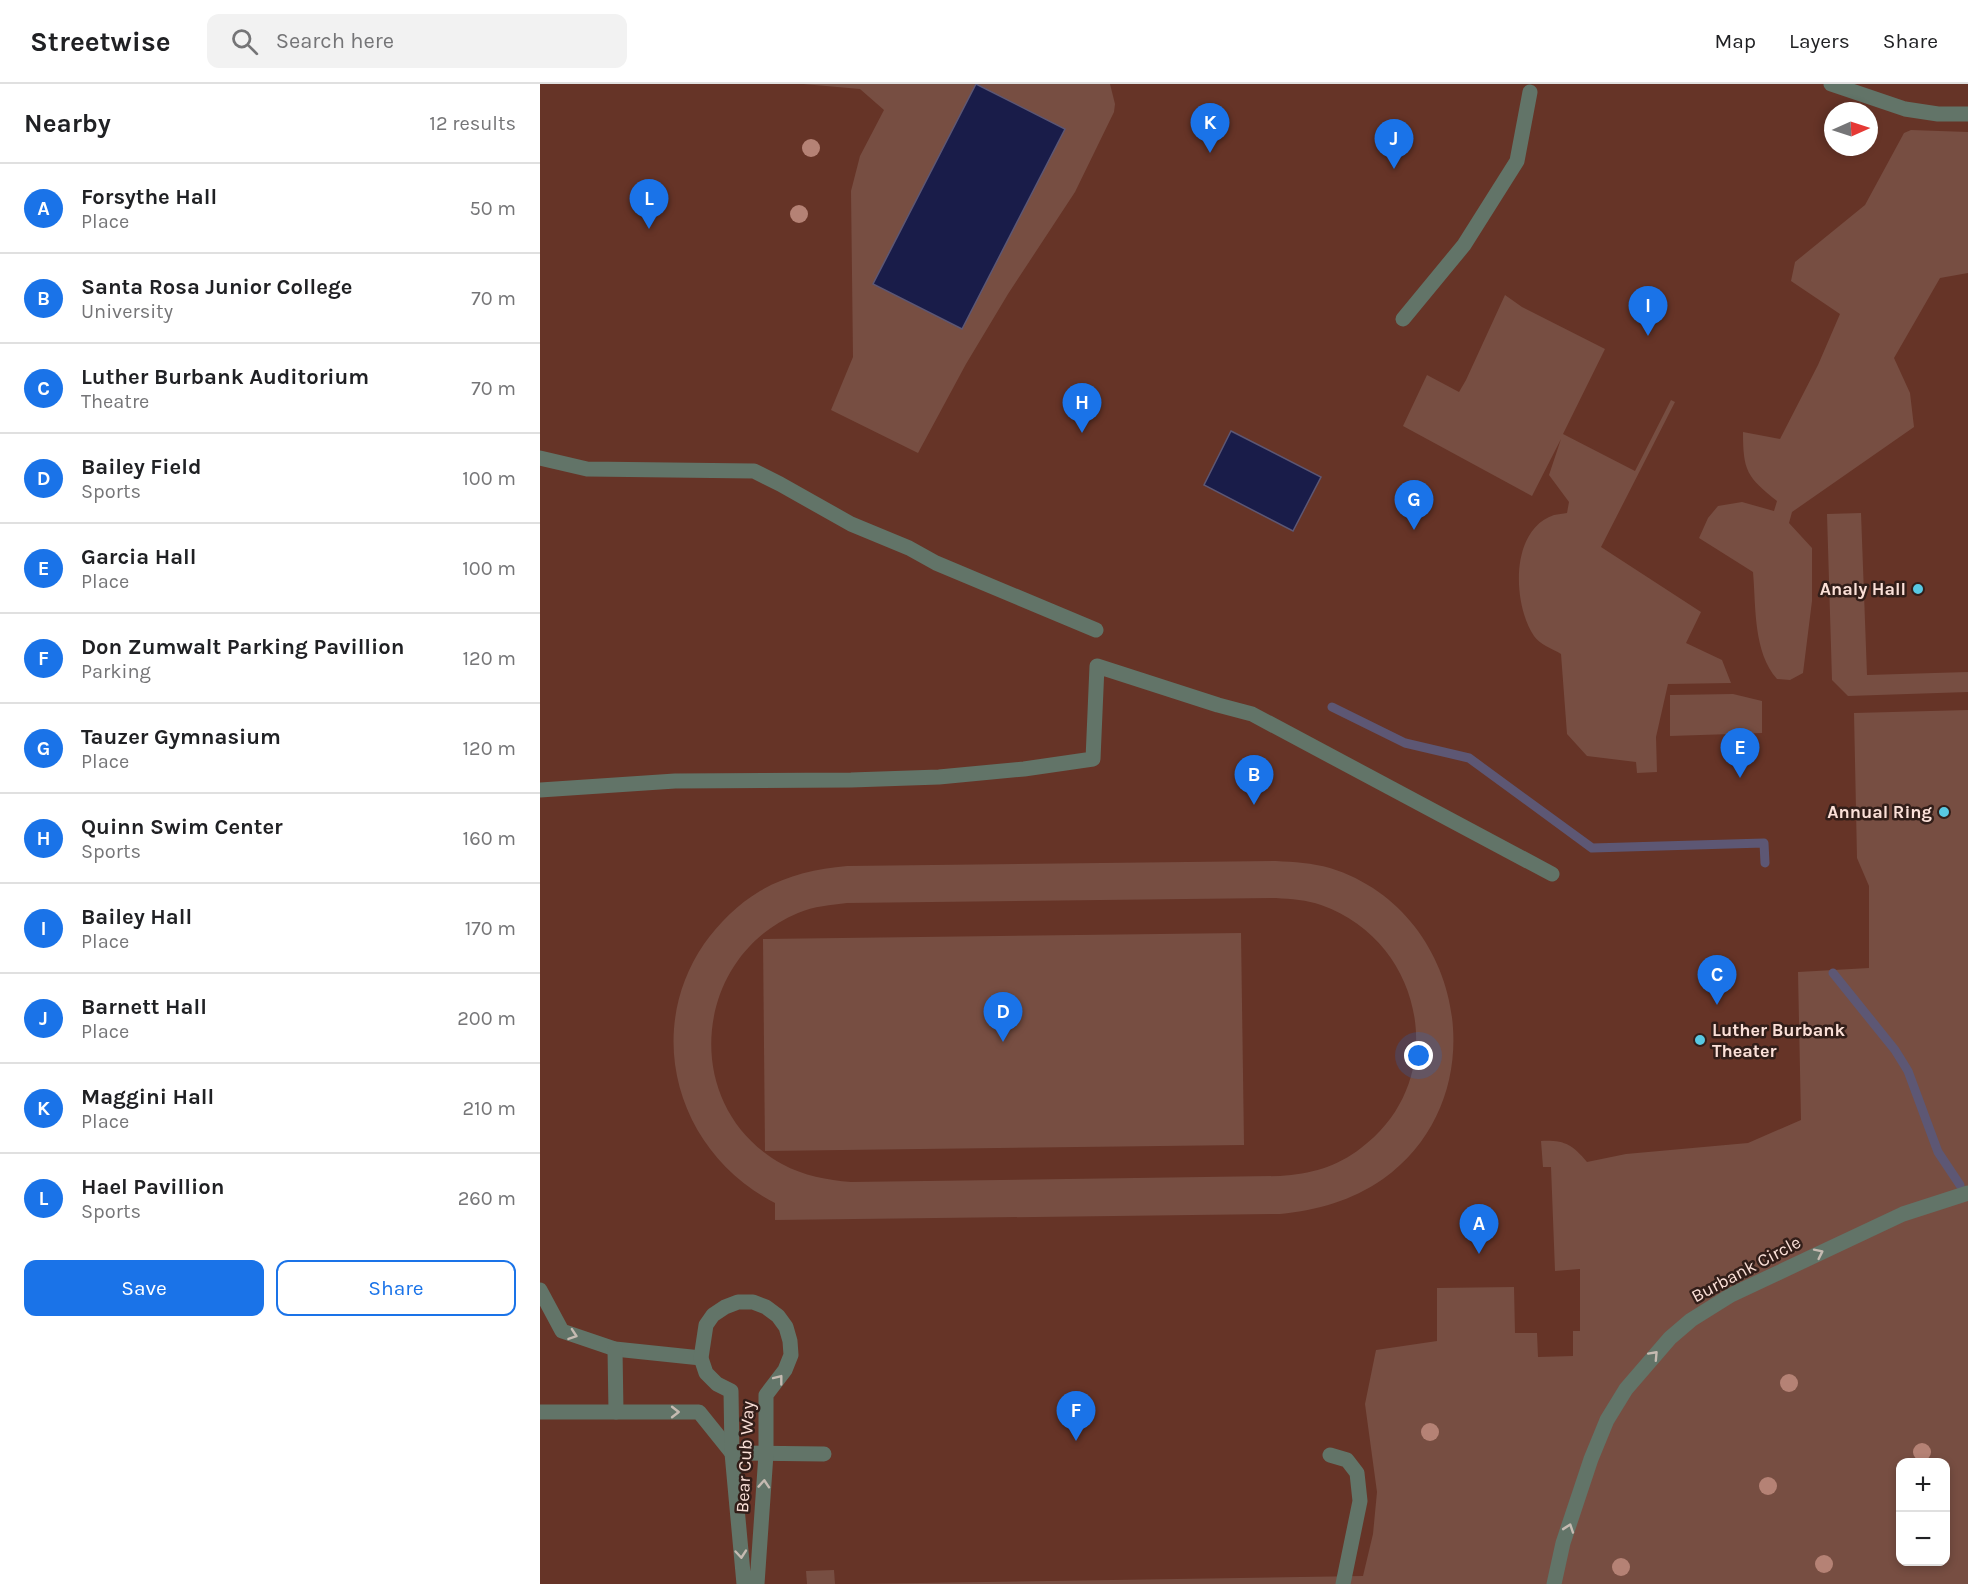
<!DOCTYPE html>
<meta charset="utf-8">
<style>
body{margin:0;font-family:Karla,sans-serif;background:#f2f2f2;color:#202124}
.controls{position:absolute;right:18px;bottom:18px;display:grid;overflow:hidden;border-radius:12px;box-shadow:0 3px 9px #0003}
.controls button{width:54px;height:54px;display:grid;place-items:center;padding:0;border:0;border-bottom:2px solid #e0e0e0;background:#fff;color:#202124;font:30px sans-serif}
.compass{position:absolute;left:1284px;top:18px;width:54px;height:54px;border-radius:50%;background:#fff;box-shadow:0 3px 9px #0003;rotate:87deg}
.you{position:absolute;left:879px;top:972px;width:21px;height:21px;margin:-15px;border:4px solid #fff;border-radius:50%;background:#1a73e8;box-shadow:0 0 0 9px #1a73e833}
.badge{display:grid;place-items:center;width:39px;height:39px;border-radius:50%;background:#1a73e8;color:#fff;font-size:20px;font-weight:700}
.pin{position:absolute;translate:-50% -50px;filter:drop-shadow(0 2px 3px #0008)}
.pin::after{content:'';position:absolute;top:32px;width:21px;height:18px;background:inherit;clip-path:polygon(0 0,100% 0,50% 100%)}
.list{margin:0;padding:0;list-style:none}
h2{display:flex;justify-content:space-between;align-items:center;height:78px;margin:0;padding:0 24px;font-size:26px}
h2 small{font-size:20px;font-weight:400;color:#757577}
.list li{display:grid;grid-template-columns:39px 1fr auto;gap:18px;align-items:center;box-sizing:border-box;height:90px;padding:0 24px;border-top:2px solid #e0e0e0}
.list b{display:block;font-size:22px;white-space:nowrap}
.list p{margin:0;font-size:20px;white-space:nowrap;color:#757577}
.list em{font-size:20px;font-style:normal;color:#757577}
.actions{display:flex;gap:12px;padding:18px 24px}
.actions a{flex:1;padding:14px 0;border:2px solid #1a73e8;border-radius:12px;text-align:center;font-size:21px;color:#1a73e8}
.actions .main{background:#1a73e8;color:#fff}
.icon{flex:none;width:33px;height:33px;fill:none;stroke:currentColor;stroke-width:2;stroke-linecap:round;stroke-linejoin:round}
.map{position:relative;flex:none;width:1428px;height:1500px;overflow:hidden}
header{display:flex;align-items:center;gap:36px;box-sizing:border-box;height:84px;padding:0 30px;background:#fff;border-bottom:2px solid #e0e0e0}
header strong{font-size:28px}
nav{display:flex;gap:33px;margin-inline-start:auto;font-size:21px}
.search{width:420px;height:54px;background:#f2f2f2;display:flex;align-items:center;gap:15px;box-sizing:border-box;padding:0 21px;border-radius:12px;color:#757577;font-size:22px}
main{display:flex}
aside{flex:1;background:#fff}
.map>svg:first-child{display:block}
</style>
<header>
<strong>Streetwise</strong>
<div class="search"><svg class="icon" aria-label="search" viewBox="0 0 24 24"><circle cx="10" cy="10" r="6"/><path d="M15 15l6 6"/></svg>Search here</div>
<nav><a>Map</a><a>Layers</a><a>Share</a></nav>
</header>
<main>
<aside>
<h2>Nearby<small>12 results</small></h2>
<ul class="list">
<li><span class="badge">A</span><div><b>Forsythe Hall</b><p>Place</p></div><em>50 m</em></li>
<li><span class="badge">B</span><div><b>Santa Rosa Junior College</b><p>University</p></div><em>70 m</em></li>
<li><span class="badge">C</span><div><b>Luther Burbank Auditorium</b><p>Theatre</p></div><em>70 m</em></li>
<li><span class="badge">D</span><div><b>Bailey Field</b><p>Sports</p></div><em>100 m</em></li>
<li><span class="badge">E</span><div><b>Garcia Hall</b><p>Place</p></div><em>100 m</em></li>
<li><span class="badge">F</span><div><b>Don Zumwalt Parking Pavillion</b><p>Parking</p></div><em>120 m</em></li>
<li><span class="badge">G</span><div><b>Tauzer Gymnasium</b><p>Place</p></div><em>120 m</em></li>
<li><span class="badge">H</span><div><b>Quinn Swim Center</b><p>Sports</p></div><em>160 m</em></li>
<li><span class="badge">I</span><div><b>Bailey Hall</b><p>Place</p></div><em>170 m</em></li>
<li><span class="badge">J</span><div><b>Barnett Hall</b><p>Place</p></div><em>200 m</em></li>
<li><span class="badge">K</span><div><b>Maggini Hall</b><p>Place</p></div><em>210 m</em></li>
<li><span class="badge">L</span><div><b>Hael Pavillion</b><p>Sports</p></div><em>260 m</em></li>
</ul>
<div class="actions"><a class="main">Save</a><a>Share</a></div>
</aside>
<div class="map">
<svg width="1428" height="1500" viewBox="0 0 1428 1500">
<rect width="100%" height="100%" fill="#5a3025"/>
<!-- built -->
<path fill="#663427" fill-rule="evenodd" d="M0,0H1428V1500H0ZM1293,27H1329V63H1293ZM1360,1378H1406V1478H1360Z"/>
<!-- green -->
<g fill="#774e42" fill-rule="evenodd">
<path d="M263,0H570L575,20L574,28L535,108L468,210L426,280L378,369L291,326L313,273L311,107L320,72L344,26L320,5Z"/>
<path d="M1371,46L1428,48V189L1400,194L1354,274L1370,309L1374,343L1252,428L1249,439L1272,464V517L1263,589L1250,596L1237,595C1213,568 1216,522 1213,488L1159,454L1168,434L1178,422L1202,418L1234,427L1237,417C1207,393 1203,387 1203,348L1240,355L1278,281L1300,230L1251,197L1255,178L1325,121L1364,49Z"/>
<path d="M965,211L982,223L1065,265L1023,350L1095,387L1131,316L1135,318L1061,463L1161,528L1146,559L1182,576L1191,599L1128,600L1116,653L1117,688L1097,689L1096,678L1047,672L1027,650L1021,570C1013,565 999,560 994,552C973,521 969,446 1014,431C1018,430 1023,430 1027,429L1029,418L1009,391L1021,355L992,412L863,342L887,291L919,308L926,296Z"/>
<path d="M1321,429L1327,591L1428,588V608L1308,612L1292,596L1287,430Z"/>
<path d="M1193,610L1222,617V649L1130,652V611Z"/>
<path d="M1428,626V1500H314L823,1492L833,1450L837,1408L825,1320L836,1266L897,1257V1204L974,1203L975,1249H997L998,1273L1033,1272V1247H1040V1185L1015,1187L1011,1083H1003L1001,1057C1024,1056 1032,1060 1047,1078L1086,1070L1208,1059L1261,1036L1258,888L1329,884V802L1317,774L1314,629ZM1360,1378H1406V1478H1360Z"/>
<path d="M736,777C754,778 772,779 790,784C925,826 959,1012 843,1095C811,1117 778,1126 740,1130L235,1136V1119C139,1070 102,951 164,860C179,839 198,820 220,807C247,791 276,785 307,782ZM736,814C751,815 767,816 781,821C886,858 911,997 821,1064C797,1083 770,1090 740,1092L311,1098C287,1096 264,1092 242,1080C139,1023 152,873 258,829C274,822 291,821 307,819Z"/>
<path d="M701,849L704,1061L225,1067L223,855Z"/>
<path d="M294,1486L295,1500H267L266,1487Z"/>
</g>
<!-- water -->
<g fill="#191c49" stroke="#5d5774" stroke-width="1.5">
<path d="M436,0L525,45L422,245L333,200Z"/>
<path d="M691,347L781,393L753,447L664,401Z"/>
</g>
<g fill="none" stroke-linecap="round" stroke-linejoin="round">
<!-- stream -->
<g stroke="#5d5774" stroke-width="9">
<path d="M792,623L865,659L929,674L1052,764L1224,759L1225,779"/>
<path d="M1293,889L1355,966L1368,987L1398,1068L1420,1101"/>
</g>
<!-- service -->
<g stroke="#627468" stroke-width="15">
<path d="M1291,0L1365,25L1398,30H1428"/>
<path d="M863,235L924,161L977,77L990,8"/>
<path d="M0,374L47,385L214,387L240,400L311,440L369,464L396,479L556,546"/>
<path d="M0,706L135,697L311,696L399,693L484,685L553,675L557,582L678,621L712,630L1012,790"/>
<path d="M0,1206L22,1247L75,1265L161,1274"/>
<path d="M75,1265L76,1328"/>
<path d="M1,1328H159L192,1369"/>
<path d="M192,1369L284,1370"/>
<path d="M790,1371L807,1376L817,1389L820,1417L803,1500"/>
<path d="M204,1500L192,1369L191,1307L177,1300L166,1289L161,1274L166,1241L173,1231L185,1223L198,1218H213L226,1223L238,1232L246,1243L250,1257L251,1271L245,1286L226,1311V1370L217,1500"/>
<path d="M1014,1500L1023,1459L1051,1375L1067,1336L1086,1305L1130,1254L1151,1236L1191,1211L1363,1130L1428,1109"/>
</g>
</g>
<!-- trees -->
<g fill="#b58275">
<circle cx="271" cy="64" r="9"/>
<circle cx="259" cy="130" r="9"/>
<circle cx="1249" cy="1299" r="9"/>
<circle cx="890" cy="1348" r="9"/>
<circle cx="1382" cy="1368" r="9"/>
<circle cx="1228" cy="1402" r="9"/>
<circle cx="1284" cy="1480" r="9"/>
<circle cx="1081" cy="1483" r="9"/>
</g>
<!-- one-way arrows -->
<defs><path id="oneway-chevron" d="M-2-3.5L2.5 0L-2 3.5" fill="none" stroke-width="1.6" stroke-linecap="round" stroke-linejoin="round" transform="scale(1.5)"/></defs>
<g stroke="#c5bab1">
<use href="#oneway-chevron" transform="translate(1279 1169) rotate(-26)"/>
<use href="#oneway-chevron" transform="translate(33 1251) rotate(19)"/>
<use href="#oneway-chevron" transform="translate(1114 1271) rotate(-47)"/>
<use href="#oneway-chevron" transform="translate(239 1295) rotate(-52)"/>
<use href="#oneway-chevron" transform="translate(135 1328)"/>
<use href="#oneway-chevron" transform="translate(224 1400) rotate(-86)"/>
<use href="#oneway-chevron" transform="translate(1029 1444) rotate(-71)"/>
<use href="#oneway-chevron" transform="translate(201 1470) rotate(85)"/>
</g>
<!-- markers -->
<g fill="#58c9e3" stroke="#321e19" stroke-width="2">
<circle cx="1378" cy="505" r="6"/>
<circle cx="1404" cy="728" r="6"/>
<circle cx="1160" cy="956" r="6"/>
</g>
<g text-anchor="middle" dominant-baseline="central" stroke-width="5" stroke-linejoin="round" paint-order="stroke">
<!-- poi labels -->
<g font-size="18" font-weight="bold" fill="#fbe0d8" stroke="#321e19" text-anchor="end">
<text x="1366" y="505">Analy Hall</text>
<text x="1392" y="728">Annual Ring</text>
<text x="1172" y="946" text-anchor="start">Luther Burbank<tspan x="1172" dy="21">Theater</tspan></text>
</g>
<!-- street labels -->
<g font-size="18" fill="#fbe0d8" stroke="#321e19">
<text transform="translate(1206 1185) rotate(-28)">Burbank Circle</text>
<text transform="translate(205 1373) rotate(-87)">Bear Cub Way</text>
</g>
</g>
</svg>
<div class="controls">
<button>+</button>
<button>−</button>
</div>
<svg class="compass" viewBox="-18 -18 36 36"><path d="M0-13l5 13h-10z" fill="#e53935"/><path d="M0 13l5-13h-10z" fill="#757577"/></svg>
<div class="you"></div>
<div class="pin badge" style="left:939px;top:1170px">A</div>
<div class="pin badge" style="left:714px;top:721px">B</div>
<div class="pin badge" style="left:1177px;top:921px">C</div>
<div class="pin badge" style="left:463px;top:958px">D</div>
<div class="pin badge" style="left:1200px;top:694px">E</div>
<div class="pin badge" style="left:536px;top:1357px">F</div>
<div class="pin badge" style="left:874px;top:446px">G</div>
<div class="pin badge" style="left:542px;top:349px">H</div>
<div class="pin badge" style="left:1108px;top:252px">I</div>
<div class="pin badge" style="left:854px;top:85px">J</div>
<div class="pin badge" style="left:670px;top:69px">K</div>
<div class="pin badge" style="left:109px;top:145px">L</div>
</div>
</main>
